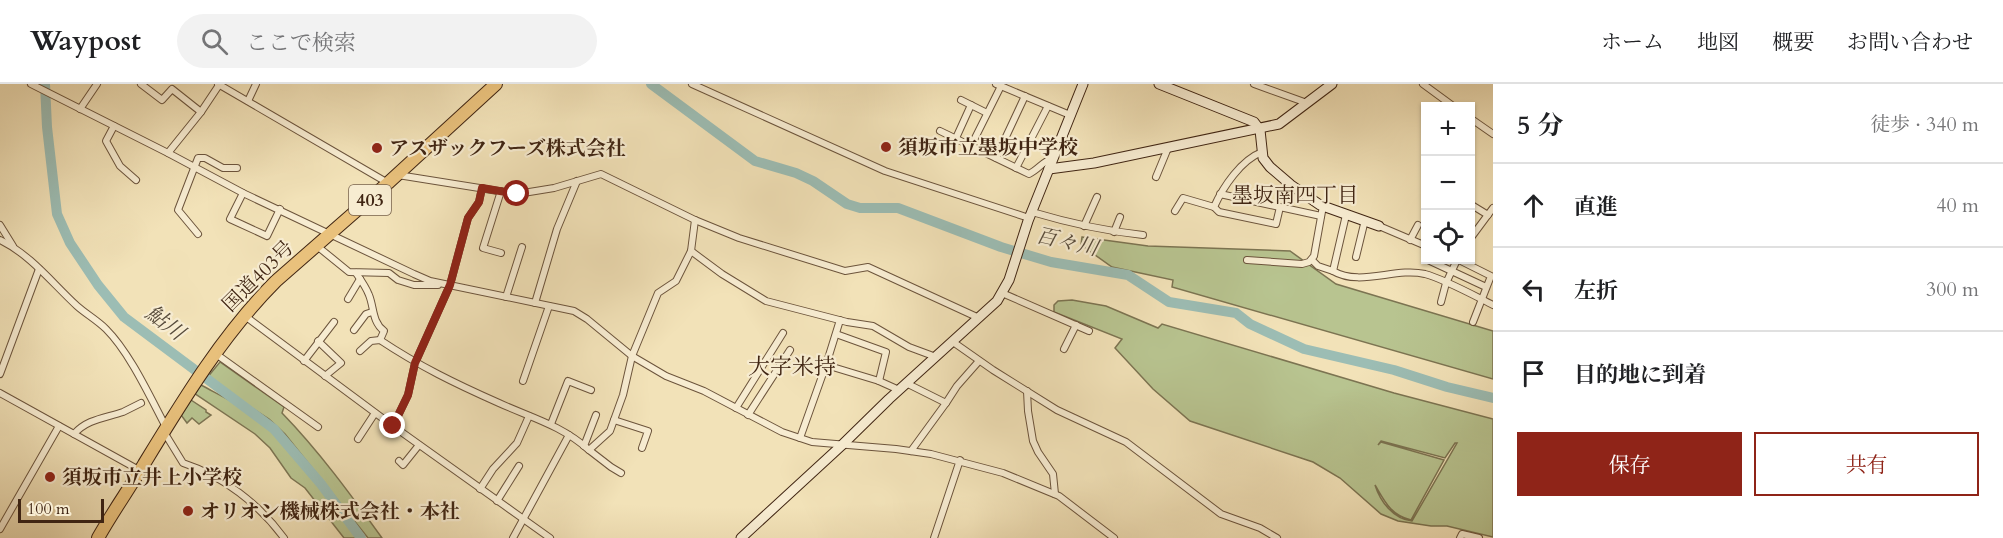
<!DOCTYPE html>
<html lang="ja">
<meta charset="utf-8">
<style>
body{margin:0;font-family:Cardo,"Noto Serif JP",serif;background:#f2f2f2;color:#202124}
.controls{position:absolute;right:18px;top:18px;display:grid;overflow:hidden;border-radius:0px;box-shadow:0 2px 4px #0004}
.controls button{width:54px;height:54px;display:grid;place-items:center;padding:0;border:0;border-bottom:2px solid #e0e0e0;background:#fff;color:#202124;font:30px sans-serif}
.scale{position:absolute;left:18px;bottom:15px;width:86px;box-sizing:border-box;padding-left:6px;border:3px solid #402513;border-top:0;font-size:16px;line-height:21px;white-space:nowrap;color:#402513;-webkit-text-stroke:4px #f7ecd1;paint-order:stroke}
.stop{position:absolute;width:18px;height:18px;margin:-14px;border:4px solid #8f2418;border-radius:50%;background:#fff}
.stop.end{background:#8f2418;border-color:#fff;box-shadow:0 2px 6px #0008}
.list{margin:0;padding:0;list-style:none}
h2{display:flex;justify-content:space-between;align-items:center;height:78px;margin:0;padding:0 24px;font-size:26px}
h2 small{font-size:20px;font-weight:400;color:#757577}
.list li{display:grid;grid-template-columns:39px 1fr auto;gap:18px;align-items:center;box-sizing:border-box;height:84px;padding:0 24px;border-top:2px solid #e0e0e0}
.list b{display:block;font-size:22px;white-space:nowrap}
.list em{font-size:20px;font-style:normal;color:#757577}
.actions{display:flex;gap:12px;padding:18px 24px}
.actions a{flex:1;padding:14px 0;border:2px solid #8f2418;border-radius:0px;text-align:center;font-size:21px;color:#8f2418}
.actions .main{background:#8f2418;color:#fff}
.icon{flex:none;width:33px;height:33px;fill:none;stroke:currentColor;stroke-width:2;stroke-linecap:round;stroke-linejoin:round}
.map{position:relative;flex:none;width:1493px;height:454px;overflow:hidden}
header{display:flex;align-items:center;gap:36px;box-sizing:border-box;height:84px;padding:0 30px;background:#fff;border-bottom:2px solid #e0e0e0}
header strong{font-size:28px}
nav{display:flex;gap:33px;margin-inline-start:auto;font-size:21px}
.search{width:420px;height:54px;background:#f2f2f2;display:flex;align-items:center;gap:15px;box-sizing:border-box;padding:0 21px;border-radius:33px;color:#757577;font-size:22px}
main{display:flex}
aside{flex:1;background:#fff}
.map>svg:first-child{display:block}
</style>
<header>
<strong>Waypost</strong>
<div class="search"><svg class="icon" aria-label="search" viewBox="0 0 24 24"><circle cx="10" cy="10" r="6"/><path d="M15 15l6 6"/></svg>ここで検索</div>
<nav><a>ホーム</a><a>地図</a><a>概要</a><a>お問い合わせ</a></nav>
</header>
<main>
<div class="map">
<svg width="1493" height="454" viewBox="0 0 1493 454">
<rect width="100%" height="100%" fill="#f2e2b8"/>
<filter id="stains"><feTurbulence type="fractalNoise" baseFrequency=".00333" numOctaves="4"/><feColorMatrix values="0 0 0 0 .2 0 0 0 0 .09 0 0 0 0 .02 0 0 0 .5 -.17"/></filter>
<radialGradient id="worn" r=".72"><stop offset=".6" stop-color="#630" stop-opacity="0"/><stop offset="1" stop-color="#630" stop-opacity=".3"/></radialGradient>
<!-- green -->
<g fill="#b8c490" stroke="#7c7452" stroke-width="1.5" fill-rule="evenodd">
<path d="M1082,153L1148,162L1290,167L1336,200L1493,247V295L1172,203L1173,196L1112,183L1081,161Z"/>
<path d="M1072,216L1106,222L1158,244L1162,240L1394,309L1493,335V453L1447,442H1431L1398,437L1381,430L1340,394L1313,378L1190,337L1153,305L1115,264L1122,255L1054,228V221L1058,217ZM1381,357L1445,374L1455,359H1457L1412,437C1393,435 1380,417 1375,401C1384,416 1390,431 1411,436L1444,376L1381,358L1378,361Z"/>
<path d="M220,278L284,323L282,329C319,367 351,411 382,454H368L285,350L269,335L206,295Z"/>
<path d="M201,301C225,314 251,326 272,345C305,377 331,417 359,454H344L305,404L291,394L270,364L255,350L194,309Z"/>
<path d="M191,316L206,326V328L211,331L199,340L192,334L187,339L181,331L185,321Z"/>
</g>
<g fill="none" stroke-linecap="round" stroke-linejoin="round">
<!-- river -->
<g stroke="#9cbdb4" stroke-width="10">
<path d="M45,0L47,43L57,130L70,159L98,201L124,233L274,345L321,400L361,454"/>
<path d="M651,0L755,77L796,89L813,97L847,120L860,124H898L1001,163L1051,178L1128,191L1169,218L1236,229L1250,240L1304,265L1394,286L1447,303L1493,314"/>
</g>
<!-- street casing -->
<g stroke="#6c543c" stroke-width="8">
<g id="street">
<path d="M31,0L168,69L243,109L414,190L430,197L574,227L587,235L632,272L666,292L704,307L782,348L812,358L896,365L931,370L1003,389L1059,412L1114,454"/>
<path d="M141,0L162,16L172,5L201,28"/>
<path d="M218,0L388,99"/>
<path d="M692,0L885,87L1029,134"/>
<path d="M996,0L1070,31"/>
<path d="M1254,0L1307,19"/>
<path d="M1423,0L1453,22"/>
<path d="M961,16L987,29"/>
<path d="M248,17L256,0"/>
<path d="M80,25L97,0"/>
<path d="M1470,34L1493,50"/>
<path d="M114,42L106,57L120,82L136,96"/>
<path d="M940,47L1029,90C1039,85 1043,77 1053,74"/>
<path d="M956,54L971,21"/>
<path d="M971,62L1001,2"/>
<path d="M168,69L201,28L219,1"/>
<path d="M996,74L1025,12"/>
<path d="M1016,84L1048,22"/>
<path d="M398,91L517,110L554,104L601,90L695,136L739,154L845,187L868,183L979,234"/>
<path d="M1156,93L1168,64"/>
<path d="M243,109L230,135L267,152L280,125"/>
<path d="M1220,110L1321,132"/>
<path d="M1470,120L1488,131"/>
<path d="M1214,123L1219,128L1276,140L1280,123"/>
<path d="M1175,127L1183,114L1214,123C1223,103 1241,76 1262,68"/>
<path d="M1032,128C1069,139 1105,147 1143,151"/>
<path d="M1346,131L1333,187C1360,203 1395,183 1425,190C1444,195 1475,212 1493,221"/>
<path d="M0,141L13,162"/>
<path d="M1084,142L1097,113"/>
<path d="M1379,142L1426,162"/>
<path d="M1114,148L1120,133"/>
<path d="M198,150L178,126L198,74H205L223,84H237"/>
<path d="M1470,155L1493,124"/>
<path d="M0,156C31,171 52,199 77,222C86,230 97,236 106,245C130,269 150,313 166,343"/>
<path d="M1410,156L1418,141"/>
<path d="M317,162L349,188L389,189L398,196L414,201H438"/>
<path d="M691,167L722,190L766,217L847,238L873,242L909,263L936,273"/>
<path d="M501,169L483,164L501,107"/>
<path d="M1356,173L1365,136"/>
<path d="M1247,176L1302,180L1309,178L1314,172L1323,122"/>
<path d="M1312,176L1318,182L1333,187"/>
<path d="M1428,176L1486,203"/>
<path d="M1459,176L1491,192L1473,238"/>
<path d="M356,189C361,196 366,203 369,211C374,223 372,238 384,247L380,256"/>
<path d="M1002,209L1089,247"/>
<path d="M506,213L522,163"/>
<path d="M348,215L360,195"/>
<path d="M1441,218L1446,199L1457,176"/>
<path d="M535,219L557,145L577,97"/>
<path d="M245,232L393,342L550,454"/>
<path d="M354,246L366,230L372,228"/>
<path d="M836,250L886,268L879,297"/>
<path d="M318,257L341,279L325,292"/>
<path d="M953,258L993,286L1057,326L1126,358L1221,430L1260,444L1277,454"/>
<path d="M1064,265L1076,241"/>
<path d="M360,267L371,257L380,256C419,282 456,300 499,319C532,334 561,341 589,366L610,347L623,311L632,272L658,209L676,197L691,167L695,136"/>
<path d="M216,270L318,343"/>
<path d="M304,277L334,238"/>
<path d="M826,281L879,297L899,306"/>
<path d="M0,290L39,185"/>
<path d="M523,297L549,222"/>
<path d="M906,299L946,319L911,367"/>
<path d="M1027,307L1028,327L1033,357L1038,368L1053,390L1055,410"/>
<path d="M0,309L139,386"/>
<path d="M946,319L957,302L979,277"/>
<path d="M736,324L783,249"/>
<path d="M748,331L790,266"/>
<path d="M614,336L648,347L642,364"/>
<path d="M551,340L568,297L591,306"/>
<path d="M393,342L408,311L415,279L450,201L468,134L479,118L482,104"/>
<path d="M164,348L183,379C223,392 259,420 284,454"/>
<path d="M74,350C87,335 105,334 123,328C129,325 135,322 141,319"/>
<path d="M800,354L826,281L840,236"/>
<path d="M358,355L375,329"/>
<path d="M584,362L596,331"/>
<path d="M589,366L611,383L621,389"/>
<path d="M399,377L403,381L419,361"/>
<path d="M480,405L493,385L517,359L529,332"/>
<path d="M497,417L519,382"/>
<path d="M0,445L59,342"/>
<path d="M513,454L569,351"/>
<path d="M934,454L960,376"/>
<path d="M1460,454L1462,450L1479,454"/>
</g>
</g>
<!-- secondary casing -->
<g stroke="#402513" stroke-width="11">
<g id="secondary">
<path d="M1159,0L1254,38L1260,46L1263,74L1270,83L1291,101L1320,121L1379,142"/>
<path d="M1049,85L1094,79L1279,40L1332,0"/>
<path d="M741,454L841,362L889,315L997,217L1009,196L1028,137L1083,0"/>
</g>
</g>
<!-- highway casing -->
<g stroke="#402513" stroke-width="14">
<path id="highway" d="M98,454C112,429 129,405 144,380C183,316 223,250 276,197L388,99L496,0"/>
</g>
<!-- street -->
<use href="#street" stroke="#f7ecd1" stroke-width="6"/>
<!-- secondary -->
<use href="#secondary" stroke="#f7ecd1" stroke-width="9"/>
<!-- highway -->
<use href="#highway" stroke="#e9c17c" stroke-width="12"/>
</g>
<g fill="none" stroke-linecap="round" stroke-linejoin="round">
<!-- route -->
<path stroke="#8f2418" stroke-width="8" d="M393,342L408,311L415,279L450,201L468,134L479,118L482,104L517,110"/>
</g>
<!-- markers -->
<g fill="#8f2418" stroke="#f7ecd1" stroke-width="2">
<circle cx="886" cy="63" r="6"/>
<circle cx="377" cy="64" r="6"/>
<circle cx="50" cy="393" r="6"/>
<circle cx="188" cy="427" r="6"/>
</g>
<g text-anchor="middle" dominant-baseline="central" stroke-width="4.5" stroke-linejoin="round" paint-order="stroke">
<!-- shield labels -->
<rect fill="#f7ecd1" stroke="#77614c" stroke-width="1.5" x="349" y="101" width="42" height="30" rx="4.5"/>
<g font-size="18" font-weight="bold" fill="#402513">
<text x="370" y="116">403</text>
</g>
<!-- poi labels -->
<g font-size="20" font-weight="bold" fill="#402513" stroke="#f7ecd1" text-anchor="start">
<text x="898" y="63">須坂市立墨坂中学校</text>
<text x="389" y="64">アスザックフーズ株式会社</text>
<text x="62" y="393">須坂市立井上小学校</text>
<text x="200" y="427">オリオン機械株式会社・本社</text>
</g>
<!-- street labels -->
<g font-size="20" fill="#402513" stroke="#f7ecd1">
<text transform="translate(258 192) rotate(-45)">国道403号</text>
</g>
<!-- neighbourhood labels -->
<g font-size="21" fill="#402513" stroke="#f7ecd1">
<text x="1295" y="111">墨坂南四丁目</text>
</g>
<!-- water labels -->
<g font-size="21" font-style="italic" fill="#574b3b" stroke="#f7ecd1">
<text transform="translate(1067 158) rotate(13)">百々川</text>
<text transform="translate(165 239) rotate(37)">鮎川</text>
</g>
<!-- quarter labels -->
<g font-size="22" fill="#402513" stroke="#f7ecd1">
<text x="792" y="283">大字米持</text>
</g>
</g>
<rect width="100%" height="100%" filter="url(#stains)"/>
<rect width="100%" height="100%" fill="url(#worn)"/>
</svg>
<div class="controls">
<button>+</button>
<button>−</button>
<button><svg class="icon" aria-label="locate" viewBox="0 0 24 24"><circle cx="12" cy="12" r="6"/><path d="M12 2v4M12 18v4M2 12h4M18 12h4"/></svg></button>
</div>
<div class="scale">100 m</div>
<div class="stop" style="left:517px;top:110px"></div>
<div class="stop end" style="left:393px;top:342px"></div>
</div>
<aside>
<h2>5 分<small>徒歩 · 340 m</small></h2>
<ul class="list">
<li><svg class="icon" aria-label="ahead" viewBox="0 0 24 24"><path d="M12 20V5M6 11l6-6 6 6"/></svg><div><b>直進</b></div><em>40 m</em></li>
<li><svg class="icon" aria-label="left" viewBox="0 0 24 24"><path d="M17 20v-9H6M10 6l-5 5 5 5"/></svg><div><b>左折</b></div><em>300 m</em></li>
<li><svg class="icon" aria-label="arrive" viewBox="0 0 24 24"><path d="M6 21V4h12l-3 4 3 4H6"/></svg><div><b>目的地に到着</b></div></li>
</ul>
<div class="actions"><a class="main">保存</a><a>共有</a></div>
</aside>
</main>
